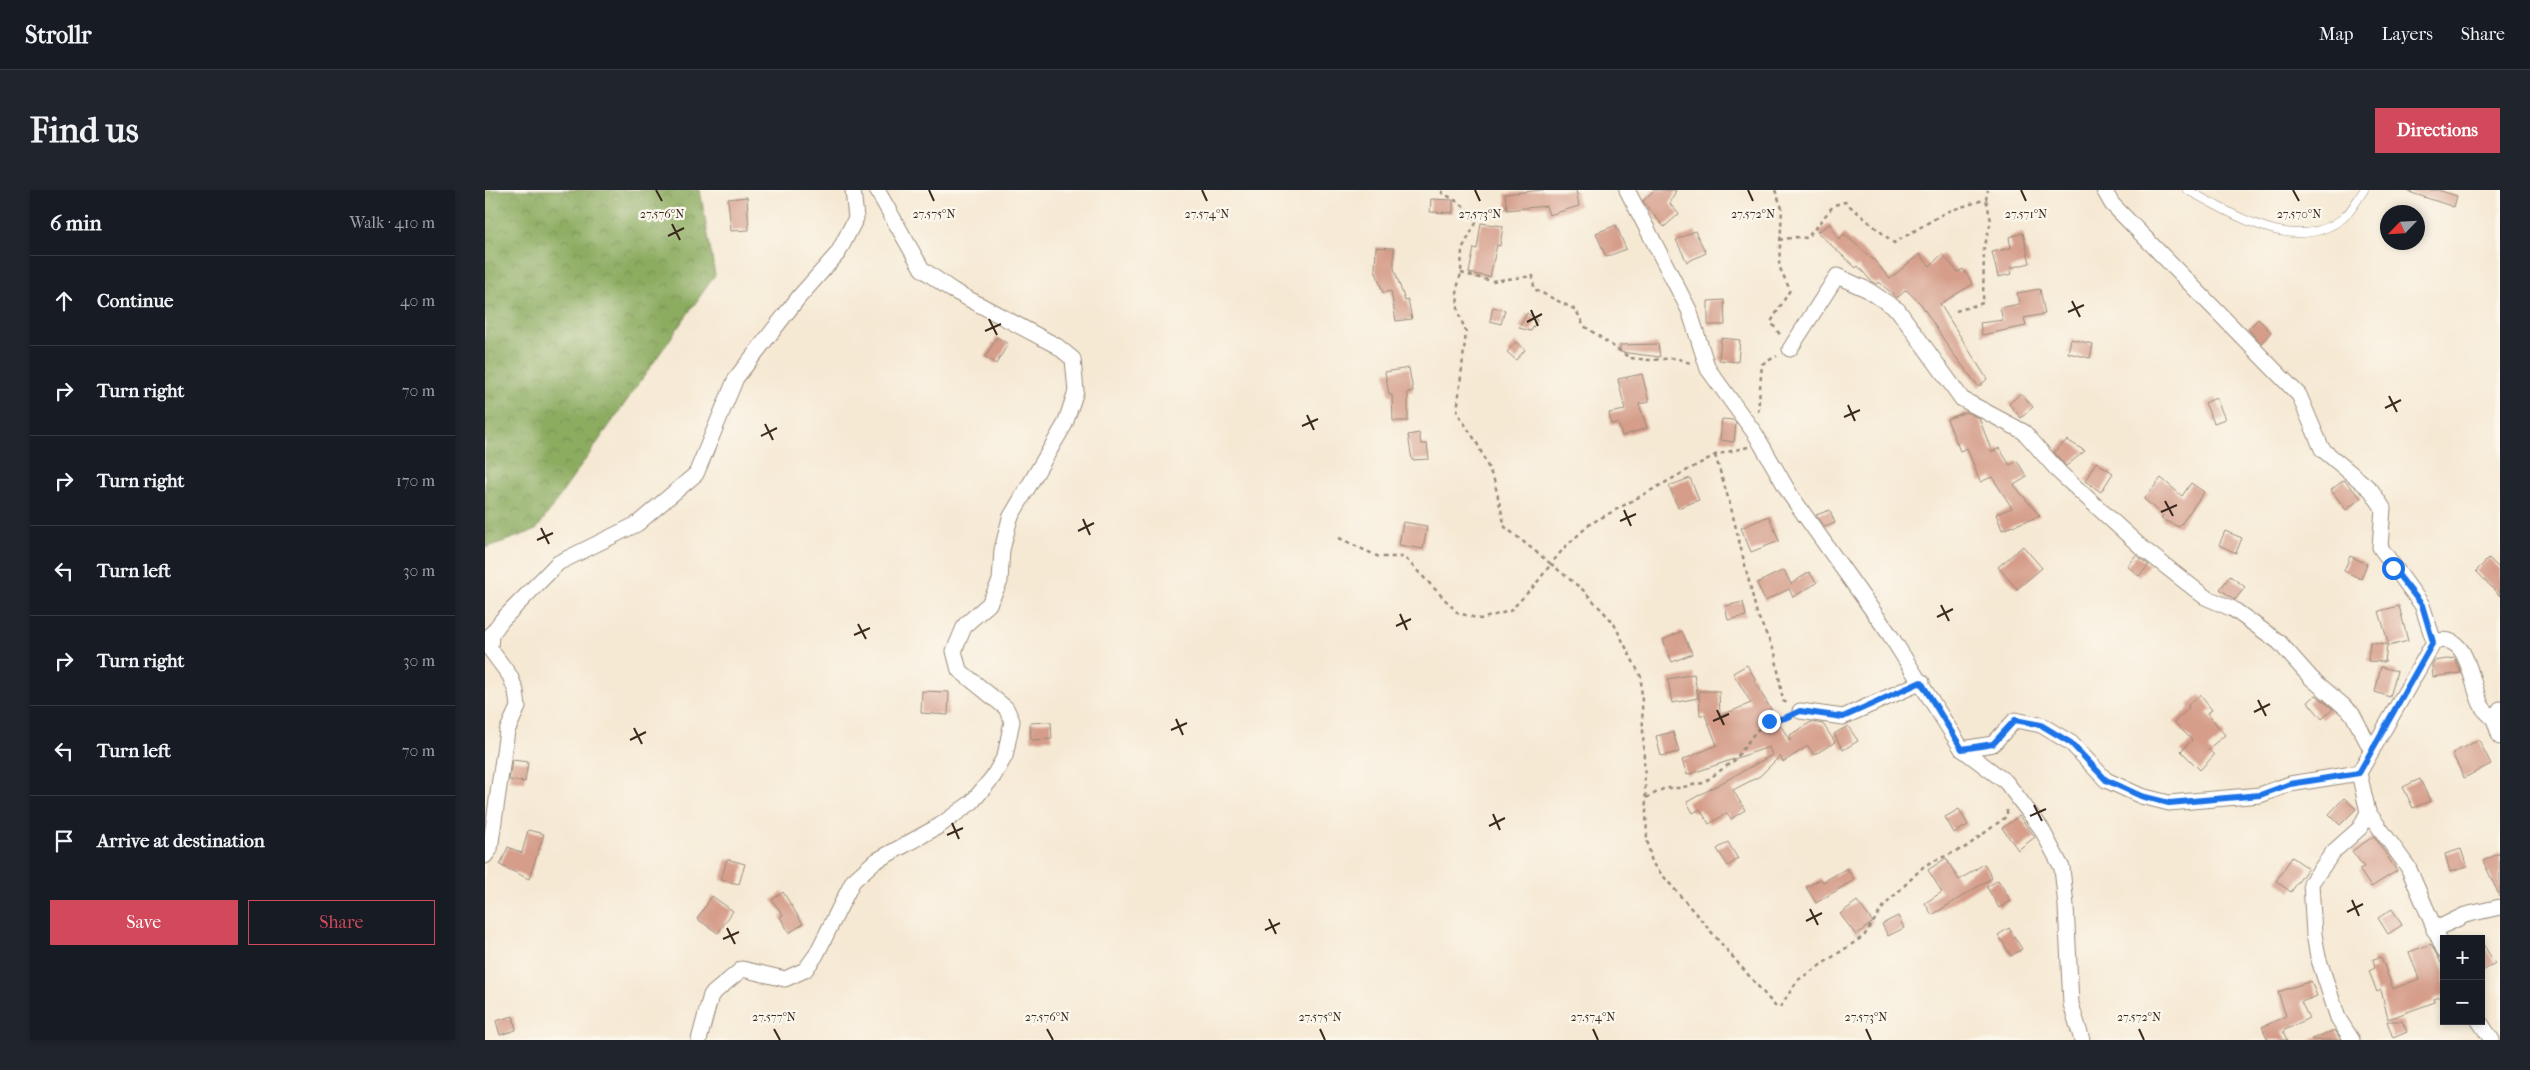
<!DOCTYPE html>
<meta charset="utf-8">
<style>
body{margin:0;font-family:"IM FELL French Canon",serif;background:#20242c;color:#f1f3f6}
.controls{position:absolute;right:15px;bottom:15px;display:grid;overflow:hidden;border-radius:0px;box-shadow:0 2px 8px #0003}
.controls button{width:45px;height:45px;display:grid;place-items:center;padding:0;border:0;border-bottom:1px solid #363941;background:#171b24;color:#f1f3f6;font:25px sans-serif}
.compass{position:absolute;left:1895px;top:15px;width:45px;height:45px;border-radius:50%;background:#171b24;box-shadow:0 2px 8px #0003;rotate:245deg}
.stop{position:absolute;width:15px;height:15px;margin:-11px;border:4px solid #1a73e8;border-radius:50%;background:#fff}
.stop.end{background:#1a73e8;border-color:#fff;box-shadow:0 1px 5px #0008}
.list{margin:0;padding:0;list-style:none}
h2{display:flex;justify-content:space-between;align-items:center;height:65px;margin:0;padding:0 20px;font-size:21px}
h2 small{font-size:16px;font-weight:400;color:#9ea1a6}
.list li{display:grid;grid-template-columns:32px 1fr auto;gap:15px;align-items:center;box-sizing:border-box;height:90px;padding:0 20px;border-top:1px solid #363941}
.list b{display:block;font-size:19px;white-space:nowrap}
.list em{font-size:16px;font-style:normal;color:#9ea1a6}
.actions{display:flex;gap:10px;padding:15px 20px}
.actions a{flex:1;padding:11px 0;border:1px solid #d1495b;border-radius:0px;text-align:center;font-size:18px;color:#d1495b}
.actions .main{background:#d1495b;color:#fff}
.icon{flex:none;width:28px;height:28px;fill:none;stroke:currentColor;stroke-width:2;stroke-linecap:round;stroke-linejoin:round}
.map{position:relative;flex:none;width:2015px;height:850px;overflow:hidden;border-radius:0px}
header{display:flex;align-items:center;gap:30px;box-sizing:border-box;height:70px;padding:0 25px;background:#171b24;border-bottom:1px solid #363941}
header strong{font-size:24px}
nav{display:flex;gap:28px;margin-inline-start:auto;font-size:18px}
.intro{display:flex;align-items:center;justify-content:space-between;box-sizing:border-box;height:120px;padding:0 30px}
h1{margin:0;font-size:35px}
.button{padding:12px 22px;border-radius:0px;background:#d1495b;color:#fff;font-size:18px;font-weight:700}
main{display:flex;gap:30px;padding:0 30px}
aside{flex:1;background:#171b24;border-radius:0px;box-shadow:0 2px 8px #0003}
.map>svg:first-child{display:block}
</style>
<header>
<strong>Strollr</strong>
<nav><a>Map</a><a>Layers</a><a>Share</a></nav>
</header>
<div class="intro"><h1>Find us</h1><a class="button">Directions</a></div>
<main>
<aside>
<h2>6 min<small>Walk · 410 m</small></h2>
<ul class="list">
<li><svg class="icon" aria-label="ahead" viewBox="0 0 24 24"><path d="M12 20V5M6 11l6-6 6 6"/></svg><div><b>Continue</b></div><em>40 m</em></li>
<li><svg class="icon" aria-label="right" viewBox="0 0 24 24"><path d="M7 20v-9h11M14 6l5 5-5 5"/></svg><div><b>Turn right</b></div><em>70 m</em></li>
<li><svg class="icon" aria-label="right" viewBox="0 0 24 24"><path d="M7 20v-9h11M14 6l5 5-5 5"/></svg><div><b>Turn right</b></div><em>170 m</em></li>
<li><svg class="icon" aria-label="left" viewBox="0 0 24 24"><path d="M17 20v-9H6M10 6l-5 5 5 5"/></svg><div><b>Turn left</b></div><em>30 m</em></li>
<li><svg class="icon" aria-label="right" viewBox="0 0 24 24"><path d="M7 20v-9h11M14 6l5 5-5 5"/></svg><div><b>Turn right</b></div><em>30 m</em></li>
<li><svg class="icon" aria-label="left" viewBox="0 0 24 24"><path d="M17 20v-9H6M10 6l-5 5 5 5"/></svg><div><b>Turn left</b></div><em>70 m</em></li>
<li><svg class="icon" aria-label="arrive" viewBox="0 0 24 24"><path d="M6 21V4h12l-3 4 3 4H6"/></svg><div><b>Arrive at destination</b></div></li>
</ul>
<div class="actions"><a class="main">Save</a><a>Share</a></div>
</aside>
<div class="map">
<svg width="2015" height="850" viewBox="0 0 2015 850">
<defs>
<pattern id="forest-crowns" width="20" height="18" patternUnits="userSpaceOnUse" patternTransform="scale(1.25)"><rect width="20" height="18" fill="#8cac61"/><path d="M2 6a3 3 0 1 1 6 0M12 15a3 3 0 1 1 6 0" fill="none" stroke="#748c4f"/></pattern>
</defs>
<rect width="100%" height="100%" fill="#fbf7ec"/>
<filter id="ink" filterUnits="userSpaceOnUse"><feTurbulence type="fractalNoise" baseFrequency=".02" numOctaves="2"/><feDisplacementMap in="SourceGraphic" scale="10" xChannelSelector="R" yChannelSelector="G"/><feConvolveMatrix kernelMatrix="1 2 1 2 8 2 1 2 1" color-interpolation-filters="sRGB"/></filter>
<filter id="wash" filterUnits="userSpaceOnUse"><feTurbulence type="fractalNoise" baseFrequency=".0096" numOctaves="4" result="noise"/><feDisplacementMap in="SourceGraphic" scale="20" xChannelSelector="R" yChannelSelector="G"/><feGaussianBlur stdDeviation="1.12" result="paint"/><feColorMatrix in="noise" values="0 0 0 0 0 0 0 0 0 0 0 0 0 0 0 0 0 1.4 0 .05"/><feComposite in="paint" operator="in"/></filter>
<g filter="url(#wash)">
<rect width="100%" height="100%" fill="#f6e9d4"/>
<!-- forest -->
<path fill="url(#forest-crowns)" stroke="#646b40" d="M0,0H215L230,85L51,340L0,358Z"/>
<g id="blocks">
<!-- building -->
<g fill="#d59d8a">
<path d="M1057,0H1091L1094,16L1064,25L1061,16L1022,20L1020,4Z"/>
<path d="M1169,0H1191L1185,14L1194,24L1179,37L1158,11Z"/>
<path d="M1924,0H1953L1972,6L1969,17L1924,2Z"/>
<path d="M262,7L264,40L246,41L243,9Z"/>
<path d="M946,9L968,10V23L945,22Z"/>
<path d="M996,33L1018,36L1015,56L1012,55L1005,87L984,83L989,58L992,59Z"/>
<path d="M1345,34L1354,50L1359,44L1390,71L1405,89L1434,64L1445,76L1457,64L1473,82L1478,79L1488,94L1455,114L1502,189L1494,197L1466,161L1436,114L1421,100L1412,108L1394,92L1391,94L1386,91L1373,76L1371,78L1332,42Z"/>
<path d="M1131,35L1141,59L1121,67L1111,43Z"/>
<path d="M1210,41L1221,63L1202,72L1191,50Z"/>
<path d="M1538,43L1545,73L1525,78L1527,84L1513,87L1507,62L1526,58L1524,47Z"/>
<path d="M891,57L909,58V78L920,111L923,110L927,129L911,131L906,101L898,103L890,79Z"/>
<path d="M1555,99L1560,124L1539,128L1541,136L1497,145L1495,133L1518,130L1515,118L1534,114L1532,103Z"/>
<path d="M1239,110L1240,135H1223V111Z"/>
<path d="M1008,117L1020,120L1016,134L1005,131Z"/>
<path d="M1042,123L1052,130L1046,141L1034,138Z"/>
<path d="M1773,129L1786,142L1776,153L1763,139Z"/>
<path d="M512,147L523,154L511,174L500,167Z"/>
<path d="M1236,148L1255,150L1253,172L1234,170Z"/>
<path d="M1586,149L1608,154L1605,168L1583,163Z"/>
<path d="M1031,152L1040,160L1031,170L1022,162Z"/>
<path d="M1173,154L1175,167L1135,162V155Z"/>
<path d="M924,178L928,201L923,202V231H908L907,205H904L900,182Z"/>
<path d="M1157,184L1164,212L1154,214L1162,238L1137,246L1133,233L1126,234L1124,223L1140,220L1133,189Z"/>
<path d="M1536,203L1548,217L1536,228L1524,214Z"/>
<path d="M1731,208L1740,229L1729,233L1720,213Z"/>
<path d="M1481,222L1494,228L1507,262L1514,258L1525,275L1532,271L1542,287L1529,295L1555,326L1517,340L1511,324L1527,318L1507,287L1495,292L1482,258L1475,261L1462,229Z"/>
<path d="M1237,229L1248,230L1251,233L1249,252L1235,250Z"/>
<path d="M934,243L936,254H942L944,269L927,270L923,245Z"/>
<path d="M1582,250L1600,261L1581,276L1569,262Z"/>
<path d="M1611,272L1628,283L1616,302L1600,291Z"/>
<path d="M1205,288L1214,310L1193,318L1184,296Z"/>
<path d="M1676,288L1697,306L1706,293L1719,302L1694,337L1676,329L1678,326L1659,309Z"/>
<path d="M1859,290L1876,308L1861,320L1846,300Z"/>
<path d="M1345,320L1350,333L1340,337L1331,325Z"/>
<path d="M1284,326L1294,351L1266,362L1256,338Z"/>
<path d="M918,332L942,336L938,359L914,355Z"/>
<path d="M1740,341L1757,348L1751,363L1734,355Z"/>
<path d="M1538,356L1557,378L1532,399L1513,377Z"/>
<path d="M1651,365L1664,375L1654,386L1642,376Z"/>
<path d="M1865,366L1882,374L1876,389L1859,381Z"/>
<path d="M2004,368L2015,379V406L1991,381Z"/>
<path d="M1299,380L1306,394L1324,382L1332,393L1308,407L1304,399L1280,411L1272,393Z"/>
<path d="M1745,386L1760,397L1750,410L1735,399Z"/>
<path d="M1258,412L1261,426L1243,430L1240,416Z"/>
<path d="M1914,416L1923,451L1904,456L1894,421Z"/>
<path d="M1197,441L1207,464L1187,472L1178,450Z"/>
<path d="M1885,452L1902,454L1900,472L1883,471Z"/>
<path d="M1970,468L1976,483L1948,487L1947,475L1949,471Z"/>
<path d="M1262,475L1271,490L1269,491L1305,551V545L1326,532L1338,534L1350,552L1329,565L1323,556L1298,572L1295,566L1275,586L1248,600L1260,620L1246,629L1242,623L1224,634L1215,619L1208,623L1202,612L1287,565L1284,557L1202,585L1197,570L1232,555L1220,525H1215L1214,501H1234L1235,526L1266,513L1248,483Z"/>
<path d="M1896,477L1912,481L1905,507L1890,502Z"/>
<path d="M1209,484L1213,508L1187,513L1183,489Z"/>
<path d="M437,501L464,502L463,525L436,523Z"/>
<path d="M1715,505L1727,520L1722,523L1740,545L1723,559L1729,565L1715,580L1696,561L1707,550L1689,532L1704,518L1703,515Z"/>
<path d="M1831,505L1848,519L1837,529L1823,512Z"/>
<path d="M566,532L567,549L546,550L545,533Z"/>
<path d="M1363,536L1373,551L1358,560L1349,544Z"/>
<path d="M1188,542L1194,562L1176,566L1171,546Z"/>
<path d="M1994,550L2006,574L1979,588L1967,563Z"/>
<path d="M27,570L43,572L40,592L24,590Z"/>
<path d="M1935,589L1945,611L1928,618L1918,597Z"/>
<path d="M1859,608L1871,619L1855,635L1844,624Z"/>
<path d="M1474,619L1483,635L1469,643L1460,627Z"/>
<path d="M1534,626L1550,647L1533,660L1517,638Z"/>
<path d="M43,640L59,644L44,689L15,675L23,657L37,663Z"/>
<path d="M1889,646L1912,681L1886,697L1874,679L1879,677L1867,661Z"/>
<path d="M1243,652L1253,669L1243,676L1232,659Z"/>
<path d="M1976,659L1982,677L1965,682L1960,664Z"/>
<path d="M2015,663V707L1998,671Z"/>
<path d="M1807,667L1823,678L1806,702L1791,691Z"/>
<path d="M1461,668L1474,690L1499,674L1507,688L1447,725L1440,713L1457,702L1443,680Z"/>
<path d="M242,669L260,674L254,694L236,690Z"/>
<path d="M1362,678L1369,690L1331,713L1321,697L1336,689L1338,692Z"/>
<path d="M1513,690L1526,711L1514,718L1502,697Z"/>
<path d="M298,702L318,734L304,743L295,727L298,725L287,710Z"/>
<path d="M227,706L248,721L233,743L212,729Z"/>
<path d="M1372,711L1388,732L1371,745L1355,724Z"/>
<path d="M1907,719L1917,735L1903,744L1893,728Z"/>
<path d="M1413,726L1419,738L1403,746L1397,734Z"/>
<path d="M1524,738L1537,759L1526,766L1513,745Z"/>
<path d="M1996,751L2010,773L1996,782Z"/>
<path d="M1946,754L1959,778V805L1949,809L1950,812L1903,829L1896,800L1892,802L1884,781L1890,778L1888,769L1896,767L1908,799L1934,789L1924,762Z"/>
<path d="M1826,791L1832,806L1816,812L1824,828L1798,841L1802,850H1783L1777,837L1801,826L1793,802Z"/>
<path d="M28,826L31,840L15,845L11,831Z"/>
<path d="M1902,831H1917L1922,842L1908,848Z"/>
<path d="M1850,840L1856,850H1827L1826,849Z"/>
</g>
</g>
</g>
<g filter="url(#ink)">
<use href="#blocks" fill-opacity="0" stroke="#988a79" stroke-width="1"/>
<g fill="none" stroke-linecap="round" stroke-linejoin="round">
<!-- service casing -->
<g stroke="#988a79" stroke-width="9">
<path id="service" d="M1702,0C1747,23 1810,66 1858,28C1867,21 1873,8 1879,0"/>
</g>
<!-- minor casing -->
<g stroke="#988a79" stroke-width="17">
<g id="minor">
<path d="M1142,0L1204,120L1223,179L1271,245L1306,306L1405,445L1477,559L1521,592L1556,638L1577,678L1581,716L1586,814L1597,850"/>
<path d="M1619,0L1627,14L1814,205L1837,259L1886,300L1898,318L1895,357L1937,415L1949,452L1874,583L1883,622L1923,677L1959,760"/>
<path d="M1305,159L1352,86L1383,100L1413,120L1477,209L1539,242L1575,283L1656,357L1720,407L1748,419L1794,452L1826,488L1867,523L1886,559"/>
<path d="M1949,452C1986,440 1985,498 1998,518C2001,522 2006,526 2009,529"/>
<path d="M2015,519L2009,529L2015,547"/>
<path d="M1315,521L1358,527L1437,492"/>
<path d="M1477,559L1508,554L1530,530L1556,535L1586,553L1621,590L1656,606L1684,613L1775,605L1805,594L1874,583"/>
<path d="M0,666L5,659L22,541L33,517L31,501L25,486L5,459L6,445L17,430L73,373L152,334L211,284L251,188L314,107L353,63L371,28L368,0"/>
<path d="M1949,740L1980,725L2015,717"/>
<path d="M1994,831L2007,850"/>
<path d="M214,850L226,805L257,779L300,789L320,780L331,765L368,691L389,672L454,636L487,612L508,587L520,566L527,531L521,518L474,480L469,461L480,435L504,414L515,391L517,360L525,328L580,234L591,201L588,169L572,156L467,100L437,79L392,0"/>
<path d="M1867,850L1853,828L1833,767L1829,744L1826,693L1849,661L1875,638L1883,622"/>
</g>
</g>
<!-- path -->
<g stroke="#988a79" stroke-width="2.5" stroke-dasharray="4 4" stroke-linecap="butt">
<path d="M1290,0L1297,18L1294,76L1305,100L1286,132L1296,146"/>
<path d="M1294,50L1311,47L1322,48L1349,15L1360,12L1409,53L1461,22L1501,9L1503,0"/>
<path d="M976,83L1007,91L1048,86L1049,99L1091,120L1099,136L1145,168L1165,170L1191,168L1205,173"/>
<path d="M1471,121L1498,113L1499,59L1506,31L1501,9"/>
<path d="M1273,222L1277,174L1292,166"/>
<path d="M1263,257L1230,265L1105,334L1079,358L1066,374L1098,400L1128,432L1156,487L1162,649L1167,673L1290,816L1295,817L1313,790L1379,746L1399,716L1440,675L1481,657L1522,626V618"/>
<path d="M1230,265L1245,314L1272,424L1290,463L1298,511L1302,513"/>
<path d="M854,348L894,367H919L973,423L995,429L1025,421L1050,395L1066,374L1020,337L1009,290L992,253L972,222L981,142L973,122L972,99L976,83L977,59L991,33C985,18 971,10 957,3L958,0"/>
<path d="M1161,608L1180,598H1193L1218,593L1250,570L1271,541L1284,531L1302,527"/>
</g>
<!-- service -->
<use href="#service" stroke="#fff" stroke-width="8"/>
<!-- minor -->
<use href="#minor" stroke="#fff" stroke-width="15"/>
</g>
</g>
<g fill="none" stroke-linecap="round" stroke-linejoin="round" filter="url(#ink)">
<!-- route -->
<path stroke="#1a73e8" stroke-width="6" d="M1284,531L1300,528L1315,521L1358,527L1436,492L1477,559L1508,554L1530,530L1556,535L1586,553L1621,590L1656,606L1684,613L1775,605L1805,594L1874,583L1948,452L1937,415L1908,378"/>
</g>
<!-- ticks -->
<path fill="none" stroke="#3b2a1e" stroke-width="2" d="M171,0L177,11M444,0L449,11M717,0L722,11M990,0L995,11M1263,0L1268,11M1536,0L1541,11M1808,0L1814,11M187,34L195,50M183,46L199,38M1587,111L1595,127M1046,120L1053,136M1583,122L1599,115M504,129L512,145M1042,132L1057,124M500,141L516,134M1904,206L1912,222M1363,215L1370,231M1900,218L1916,210M822,225L829,240M1359,227L1375,220M280,234L288,250M817,236L833,229M276,246L292,238M1680,311L1688,326M1139,320L1146,336M1676,322L1692,315M598,329L605,345M1135,331L1151,324M56,338L64,354M593,341L609,333M52,350L68,343M1456,415L1464,431M915,424L922,440M1452,427L1468,419M373,434L381,449M911,436L926,429M369,445L385,438M1773,510L1781,526M1232,520L1239,535M1769,522L1785,514M691,529L698,545M1228,531L1244,524M149,538L157,554M686,540L702,533M145,550L161,542M1549,615L1557,631M1008,624L1015,640M1545,626L1561,619M467,633L474,649M1004,636L1020,628M462,645L478,638M1867,710L1874,726M1325,719L1333,735M1862,722L1878,714M784,729L791,744M1321,731L1337,723M242,738L250,754M780,740L795,733M238,749L254,742M289,839L295,850M562,839L568,850M835,839L840,850M1108,839L1113,850M1381,839L1386,850M1654,839L1659,850"/>
<g font-size="12" text-anchor="middle" fill="#3b2a1e" stroke="#fbf7ec" stroke-width="4.5" stroke-linejoin="round" paint-order="stroke">
<text x="177" y="28">27.576°N</text>
<text x="449" y="28">27.575°N</text>
<text x="995" y="28">27.573°N</text>
<text x="1268" y="28">27.572°N</text>
<text x="1541" y="28">27.571°N</text>
<text x="722" y="28">27.574°N</text>
<text x="1814" y="28">27.570°N</text>
<text x="289" y="831">27.577°N</text>
<text x="562" y="831">27.576°N</text>
<text x="835" y="831">27.575°N</text>
<text x="1108" y="831">27.574°N</text>
<text x="1381" y="831">27.573°N</text>
<text x="1654" y="831">27.572°N</text>
</g>
</svg>
<div class="controls">
<button>+</button>
<button>−</button>
</div>
<svg class="compass" viewBox="-18 -18 36 36"><path d="M0-13l5 13h-10z" fill="#e53935"/><path d="M0 13l5-13h-10z" fill="#9ea1a6"/></svg>
<div class="stop" style="left:1908px;top:378px"></div>
<div class="stop end" style="left:1284px;top:531px"></div>
</div>
</main>
